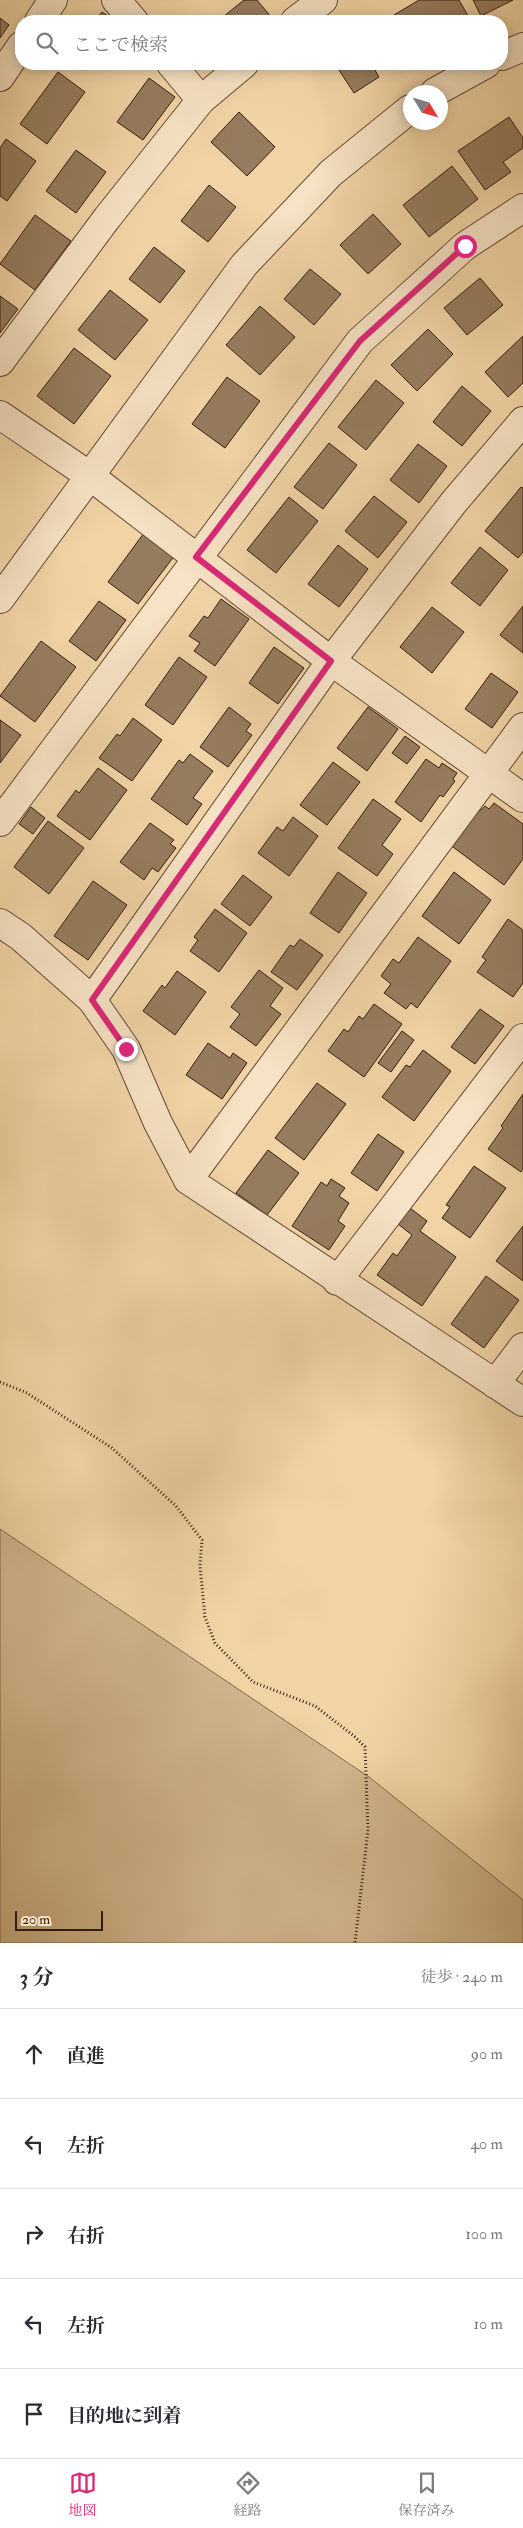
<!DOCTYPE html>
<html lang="ja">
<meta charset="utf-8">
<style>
body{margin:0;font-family:"IM FELL Double Pica","Noto Serif JP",serif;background:#f7f7f7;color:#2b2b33}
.compass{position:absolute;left:403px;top:85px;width:45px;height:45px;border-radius:50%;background:#fff;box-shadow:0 2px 12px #0003;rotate:128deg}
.scale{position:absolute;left:15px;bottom:12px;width:88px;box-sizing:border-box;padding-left:5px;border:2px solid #341e11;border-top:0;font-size:14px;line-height:18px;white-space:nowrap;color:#341e11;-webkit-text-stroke:4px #f6e2c4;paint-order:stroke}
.stop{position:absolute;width:15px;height:15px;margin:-11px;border:4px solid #db2777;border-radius:50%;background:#fff}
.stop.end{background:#db2777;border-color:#fff;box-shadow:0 1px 5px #0008}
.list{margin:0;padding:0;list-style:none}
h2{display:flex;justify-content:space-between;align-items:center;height:65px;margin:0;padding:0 20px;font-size:21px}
h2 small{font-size:16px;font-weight:400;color:#7c7c81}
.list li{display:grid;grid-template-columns:32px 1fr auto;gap:15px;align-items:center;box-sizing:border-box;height:90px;padding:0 20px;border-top:1px solid #e1e1e2}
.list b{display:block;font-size:19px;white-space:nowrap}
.list em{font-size:16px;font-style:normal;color:#7c7c81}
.icon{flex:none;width:28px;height:28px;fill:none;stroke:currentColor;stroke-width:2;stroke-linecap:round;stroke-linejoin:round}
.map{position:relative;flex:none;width:523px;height:1943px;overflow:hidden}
.search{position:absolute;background:#fff;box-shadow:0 2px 12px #0003;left:15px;right:15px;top:15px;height:55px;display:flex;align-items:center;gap:12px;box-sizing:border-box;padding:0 18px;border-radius:20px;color:#7c7c81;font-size:19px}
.sheet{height:515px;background:#fff}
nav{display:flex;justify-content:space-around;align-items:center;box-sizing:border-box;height:70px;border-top:1px solid #e1e1e2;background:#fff;font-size:14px;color:#7c7c81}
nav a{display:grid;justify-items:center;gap:2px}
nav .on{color:#db2777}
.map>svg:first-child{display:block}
</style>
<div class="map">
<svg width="523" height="1943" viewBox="0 0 523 1943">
<rect width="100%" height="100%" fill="#f1d3a5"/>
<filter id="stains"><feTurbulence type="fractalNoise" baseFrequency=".004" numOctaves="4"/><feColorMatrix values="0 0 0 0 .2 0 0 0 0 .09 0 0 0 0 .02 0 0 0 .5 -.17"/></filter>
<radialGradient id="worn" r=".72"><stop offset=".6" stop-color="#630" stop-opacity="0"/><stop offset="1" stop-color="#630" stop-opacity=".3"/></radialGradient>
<!-- green -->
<path fill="#d1b48c" stroke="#82694e" d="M0,1529L369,1777L523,1900V1943H0Z"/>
<!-- building -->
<g fill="#967c5e" stroke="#341e11">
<path d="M244,0H257L272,18L269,21H218Z"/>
<path d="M419,0H459L471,21H398L394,15Z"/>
<path d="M473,0H513L481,16Z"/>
<path d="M102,12L115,21H95Z"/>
<path d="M0,18L9,25L0,38Z"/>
<path d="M335,64H375L372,65L379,77L354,93Z"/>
<path d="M58,72L85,92L47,144L20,124Z"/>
<path d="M149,78L175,97L143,140L117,122Z"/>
<path d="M239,112L275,147L247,176L211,142Z"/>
<path d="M509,117L523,138V148L503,162L511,172L485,190L458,151Z"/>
<path d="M6,139L36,161L7,201L0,196V148Z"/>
<path d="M76,150L106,172L76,213L46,191Z"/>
<path d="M452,166L478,199L429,237L403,205Z"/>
<path d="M209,185L236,207L208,242L181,221Z"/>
<path d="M373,214L401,244L368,274L340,245Z"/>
<path d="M35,215L71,241L35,290L0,264Z"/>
<path d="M154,247L185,271L160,303L129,279Z"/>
<path d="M310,269L341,294L314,325L284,299Z"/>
<path d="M480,278L503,305L467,335L444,308Z"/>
<path d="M110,290L148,320L115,360L78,330Z"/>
<path d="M0,296L18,309L0,333Z"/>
<path d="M260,306L295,337L260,375L226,345Z"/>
<path d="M428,329L453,354L417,391L391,365Z"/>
<path d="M523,336V383L508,397L485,372Z"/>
<path d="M74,348L111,376L74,424L37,396Z"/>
<path d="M227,377L260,401L225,448L192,424Z"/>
<path d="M376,380L404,403L366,450L338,427Z"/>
<path d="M462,386L491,411L462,446L433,422Z"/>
<path d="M329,443L357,465L323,509L294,487Z"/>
<path d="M418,444L447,466L419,503L390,480Z"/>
<path d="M521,487L523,488V552L518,558L485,531Z"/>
<path d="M374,496L407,522L378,558L345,531Z"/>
<path d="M289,497L318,521L276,573L247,550Z"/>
<path d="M144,533L175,555L138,604L108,582Z"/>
<path d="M338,545L368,569L339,607L308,584Z"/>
<path d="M480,547L508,570L480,606L451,583Z"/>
<path d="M221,599L249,619L215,666L194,651L200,643L189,636L204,616L208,618Z"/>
<path d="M99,601L126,620L96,661L69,641Z"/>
<path d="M523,606V653L500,635Z"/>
<path d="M432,607L464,632L432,673L400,647Z"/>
<path d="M41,641L76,667L35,722L0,696Z"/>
<path d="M274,647L304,668L278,704L249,683Z"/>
<path d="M179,657L207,677L173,725L145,705Z"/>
<path d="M491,673L518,692L492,728L465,709Z"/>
<path d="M229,707L251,724L246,731L252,735L228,767L200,747Z"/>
<path d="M368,707L398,729L367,771L337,748Z"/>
<path d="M133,718L162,740L132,781L99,758L117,734L120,736Z"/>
<path d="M0,720L21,735L0,763Z"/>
<path d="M405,736L420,747L407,764L392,753Z"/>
<path d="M190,754L213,771L193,798L202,804L187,825L151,799L179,760L183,763Z"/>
<path d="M426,759L439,768L442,763L457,773L453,779L455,781L443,797L440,795L421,822L395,802Z"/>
<path d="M333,762L360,782L327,825L300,805Z"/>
<path d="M98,768L127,790L90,840L57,816L76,790L79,793Z"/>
<path d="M373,799L401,819L382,845L393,854L377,876L338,848Z"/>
<path d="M494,803L523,824V859L504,885L449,844L476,807L481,810L485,806L489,809Z"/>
<path d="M31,807L45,818L33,834L19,824Z"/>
<path d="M293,817L318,836L289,876L258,853L277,827L283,831Z"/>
<path d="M48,821L84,848L49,894L14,867Z"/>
<path d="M150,823L174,840L170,844L176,848L158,872L152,868L144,880L120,862Z"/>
<path d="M338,872L367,893L339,933L310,913Z"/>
<path d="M454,872L491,900L459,944L422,916Z"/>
<path d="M243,875L272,897L250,926L221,904Z"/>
<path d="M93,881L127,905L88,960L54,936Z"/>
<path d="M215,909L247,933L219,972L190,951L198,940L194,937Z"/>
<path d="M508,919L523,930V983L513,997L477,972L486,960L482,957Z"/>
<path d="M418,937L451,961L417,1008L411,1003L406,1009L384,993L391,984L381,976L393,959L399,963Z"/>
<path d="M300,939L323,955L297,990L271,972L290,945L294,947Z"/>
<path d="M259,970L283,988L270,1006L281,1014L256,1046L230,1027L240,1014L231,1007Z"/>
<path d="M177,971L206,992L175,1035L143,1011L162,985L165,988Z"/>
<path d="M374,1004L402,1024L364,1077L328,1051L344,1029L348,1032L359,1016L363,1019Z"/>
<path d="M480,1009L504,1026L475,1064L451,1047Z"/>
<path d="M402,1031L414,1040L391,1072L378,1063Z"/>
<path d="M208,1043L230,1058L233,1053L247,1063L222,1099L186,1075Z"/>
<path d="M423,1050L451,1071L414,1121L382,1097L406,1065L410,1067Z"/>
<path d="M317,1083L346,1104L304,1160L275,1138Z"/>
<path d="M523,1094V1169L521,1172L488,1149L503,1128L501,1126Z"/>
<path d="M378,1134L404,1152L377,1191L351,1173Z"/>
<path d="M268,1150L299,1173L267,1215L236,1193Z"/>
<path d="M474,1166L506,1188L470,1238L442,1218L450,1207L446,1205Z"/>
<path d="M331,1179L345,1188L339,1196L349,1203L338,1221L345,1226L329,1250L292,1226L321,1182L327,1186Z"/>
<path d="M410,1208L427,1221L420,1231L456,1257L422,1306L377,1275L393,1253L397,1256L412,1235L398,1224Z"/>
<path d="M523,1226V1281L496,1261Z"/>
<path d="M486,1276L519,1300L484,1348L451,1324Z"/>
</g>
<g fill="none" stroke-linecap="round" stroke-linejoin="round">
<!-- minor casing -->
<g stroke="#634b36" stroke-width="30">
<g id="minor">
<path d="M116,0L134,21"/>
<path d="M39,21L53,0"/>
<path d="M295,21L323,0"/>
<path d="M502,56L523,47"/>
<path d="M171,64L201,100"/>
<path d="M0,77L21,46"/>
<path d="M435,92L486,64"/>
<path d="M0,362L107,218L201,100L244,64"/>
<path d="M0,415L90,476L331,661L523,798"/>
<path d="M0,599L244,265L331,173L410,109"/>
<path d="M0,822L360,341L465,246L523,208"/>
<path d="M0,923L21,937L92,1000L126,1049L158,1123L188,1180L523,1402"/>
<path d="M92,1000L331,661L454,502L523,421"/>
<path d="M188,1180L523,727"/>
<path d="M337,1281L523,1038"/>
<path d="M495,1384L523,1347"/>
</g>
</g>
<!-- path -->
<path stroke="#341e11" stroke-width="3" stroke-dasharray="1 2.5" stroke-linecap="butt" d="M0,1382L27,1393L112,1448L176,1506L202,1540L200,1566L205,1617L215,1643L253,1682L315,1706L354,1736L365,1747L368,1830L355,1943"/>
<!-- minor -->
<use href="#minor" stroke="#f6e2c4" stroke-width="28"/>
</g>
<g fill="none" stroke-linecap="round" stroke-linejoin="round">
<!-- route -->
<path stroke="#db2777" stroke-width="6" d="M126,1049L92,1000L331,661L196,557L360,341L465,246"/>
</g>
<rect width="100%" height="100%" filter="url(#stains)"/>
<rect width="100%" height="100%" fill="url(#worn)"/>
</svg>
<svg class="compass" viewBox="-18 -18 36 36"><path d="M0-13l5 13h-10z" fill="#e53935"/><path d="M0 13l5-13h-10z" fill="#7c7c81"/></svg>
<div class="scale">20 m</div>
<div class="stop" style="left:465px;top:246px"></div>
<div class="stop end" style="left:126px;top:1049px"></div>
<div class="search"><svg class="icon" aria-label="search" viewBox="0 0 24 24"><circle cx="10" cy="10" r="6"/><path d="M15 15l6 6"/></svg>ここで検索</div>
</div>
<section class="sheet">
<h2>3 分<small>徒歩 · 240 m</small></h2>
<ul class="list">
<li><svg class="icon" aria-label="ahead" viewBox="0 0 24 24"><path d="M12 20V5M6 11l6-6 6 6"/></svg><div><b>直進</b></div><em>90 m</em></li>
<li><svg class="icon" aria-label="left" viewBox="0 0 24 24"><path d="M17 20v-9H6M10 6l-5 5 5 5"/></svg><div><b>左折</b></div><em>40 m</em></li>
<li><svg class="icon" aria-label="right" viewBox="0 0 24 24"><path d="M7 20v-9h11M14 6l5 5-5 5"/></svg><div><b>右折</b></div><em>100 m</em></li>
<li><svg class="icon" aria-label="left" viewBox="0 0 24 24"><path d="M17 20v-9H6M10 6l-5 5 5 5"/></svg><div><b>左折</b></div><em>10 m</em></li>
<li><svg class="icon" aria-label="arrive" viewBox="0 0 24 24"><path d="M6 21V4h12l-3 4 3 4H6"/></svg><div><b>目的地に到着</b></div></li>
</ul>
</section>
<nav>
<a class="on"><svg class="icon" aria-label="map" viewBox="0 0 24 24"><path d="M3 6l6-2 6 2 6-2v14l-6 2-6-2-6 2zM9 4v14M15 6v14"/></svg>地図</a>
<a><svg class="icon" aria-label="directions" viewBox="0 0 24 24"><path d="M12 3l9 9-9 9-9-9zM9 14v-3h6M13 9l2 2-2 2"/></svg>経路</a>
<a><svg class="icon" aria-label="saved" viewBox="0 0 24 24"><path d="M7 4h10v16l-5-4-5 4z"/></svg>保存済み</a>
</nav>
